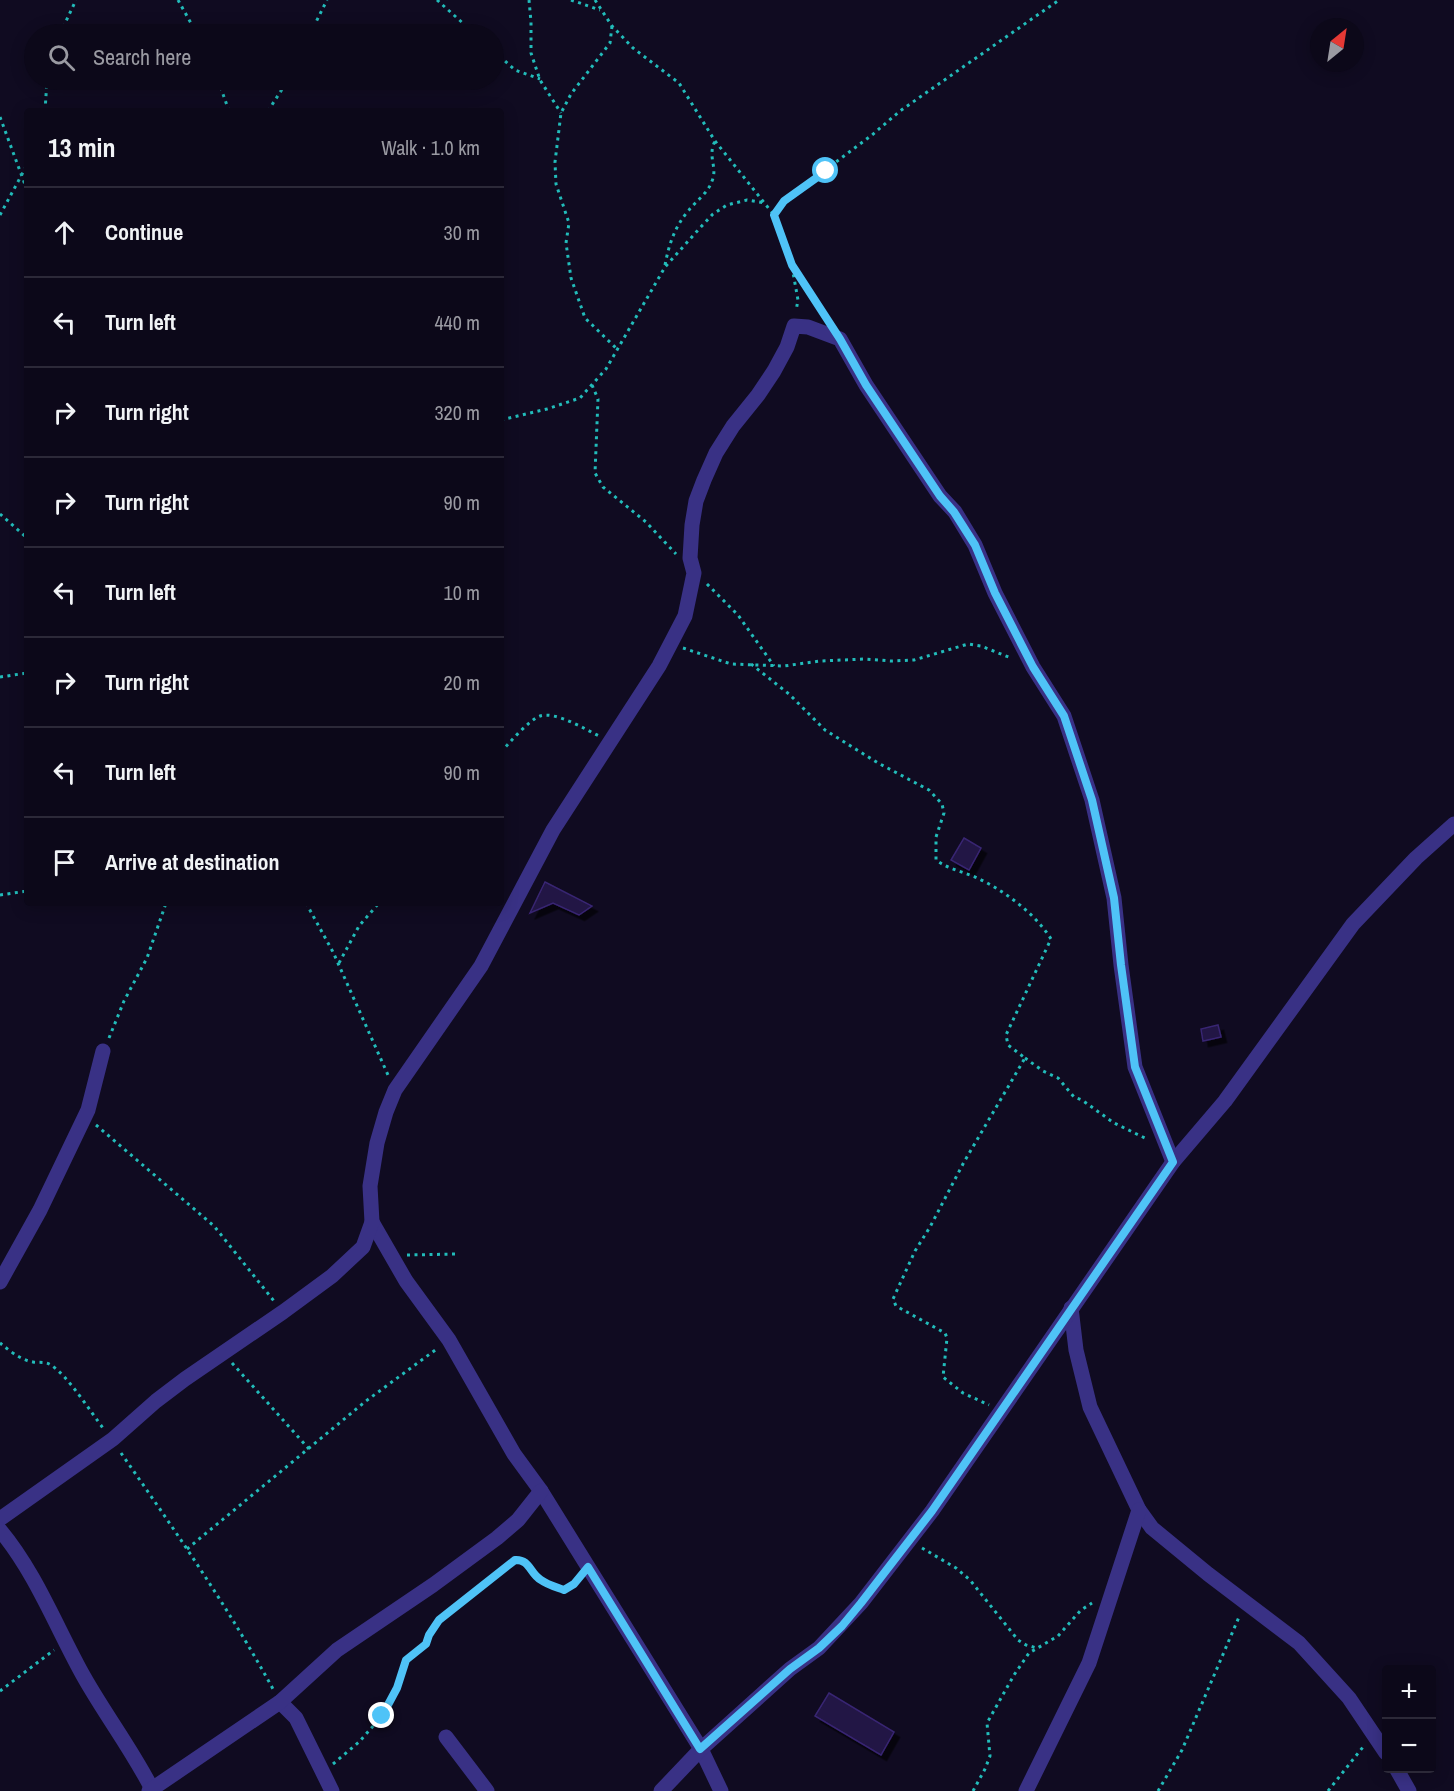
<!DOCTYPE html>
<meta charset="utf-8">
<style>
body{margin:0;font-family:"Archivo Narrow",sans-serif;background:#151122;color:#f1f3f6}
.controls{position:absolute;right:18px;bottom:18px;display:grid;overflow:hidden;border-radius:6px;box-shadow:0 3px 15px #0003}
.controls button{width:54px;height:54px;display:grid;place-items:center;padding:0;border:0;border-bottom:2px solid #2c2938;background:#0c0819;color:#f1f3f6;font:30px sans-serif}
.compass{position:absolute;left:1310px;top:18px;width:54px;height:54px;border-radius:50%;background:#0c0819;box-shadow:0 3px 15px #0003;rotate:30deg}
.stop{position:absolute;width:18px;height:18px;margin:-14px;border:4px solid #4fc3f7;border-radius:50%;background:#fff}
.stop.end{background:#4fc3f7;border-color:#fff;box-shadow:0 2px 6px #0008}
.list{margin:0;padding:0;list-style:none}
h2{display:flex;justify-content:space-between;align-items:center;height:78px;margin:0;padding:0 24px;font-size:26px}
h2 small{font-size:20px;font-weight:400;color:#9a9aa2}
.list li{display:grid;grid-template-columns:39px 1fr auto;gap:18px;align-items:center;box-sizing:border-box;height:90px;padding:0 24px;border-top:2px solid #2c2938}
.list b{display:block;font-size:22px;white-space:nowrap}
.list em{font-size:20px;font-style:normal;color:#9a9aa2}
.icon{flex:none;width:33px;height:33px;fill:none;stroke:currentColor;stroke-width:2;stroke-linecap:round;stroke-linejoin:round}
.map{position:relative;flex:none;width:1454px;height:1791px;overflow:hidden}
.search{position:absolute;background:#0c0819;box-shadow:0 3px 15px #0003;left:24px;top:24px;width:480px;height:66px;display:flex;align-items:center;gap:15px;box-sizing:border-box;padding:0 21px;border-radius:33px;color:#9a9aa2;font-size:22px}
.panel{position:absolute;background:#0c0819;box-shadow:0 3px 15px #0003;left:24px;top:108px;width:480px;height:798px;border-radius:6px}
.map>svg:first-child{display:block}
</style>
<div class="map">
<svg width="1454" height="1791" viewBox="0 0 1454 1791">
<defs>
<filter id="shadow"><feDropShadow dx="5.5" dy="5.5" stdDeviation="0" flood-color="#0009"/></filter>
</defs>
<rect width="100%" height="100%" fill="#100b21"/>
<!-- building -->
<g fill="#211544" stroke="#382572" stroke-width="1.5" filter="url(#shadow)">
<path d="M964,838L981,848L969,870L951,860Z"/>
<path d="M545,882L592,906L579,915L553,903L530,913Z"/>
<path d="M1218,1025L1221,1037L1203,1041L1201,1029Z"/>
<path d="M829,1693L894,1732L881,1755L815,1716Z"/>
</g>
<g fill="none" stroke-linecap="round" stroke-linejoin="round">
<!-- path -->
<g stroke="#22bcba" stroke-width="3" stroke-dasharray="3 4.5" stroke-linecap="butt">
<path d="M178,0L197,34"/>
<path d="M437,0L475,34"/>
<path d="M529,0L531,22V53L540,80L561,113"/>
<path d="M571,0L600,10"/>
<path d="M595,0L612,26L633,48L679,83L715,141L774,215L792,265L826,318"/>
<path d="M612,26L610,43L571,94L561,113L555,162L556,184L569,223L566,243L571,278L585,318L617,349"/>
<path d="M60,34L76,0"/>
<path d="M310,34L327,0"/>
<path d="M494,51L515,70L540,79"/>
<path d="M218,80L229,111"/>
<path d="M45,111L47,80"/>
<path d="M268,111L288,80"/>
<path d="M0,117L27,190"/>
<path d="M0,215L27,165"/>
<path d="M774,215L784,201L872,135L900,111L1059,0"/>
<path d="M665,265C669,244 675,226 689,210C696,201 708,193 712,181C718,167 707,157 715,141"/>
<path d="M792,267L798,300L796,311"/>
<path d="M592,385L598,399L595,473L603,487L646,522L676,554"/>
<path d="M501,420L547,409L580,398L606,369L665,267L699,229L713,214L727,205L747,200L765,203"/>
<path d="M0,514L27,538"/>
<path d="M707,584L738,615L774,666"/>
<path d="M683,648L731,664L784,666L820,661L865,659L891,661L914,660L968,644L981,646L1011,658"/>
<path d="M751,664L789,694L825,730L878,763L929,790L942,804L944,813L936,837V860C948,869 961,871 975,877C1002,889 1035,913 1051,939L1006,1035L1008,1045L1025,1058L964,1162L930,1227L915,1251L893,1299L896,1306L945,1333L947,1338L943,1377L963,1393L989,1405"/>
<path d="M0,677L27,673"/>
<path d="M501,752C510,742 529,720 540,716C555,711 585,729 599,736"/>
<path d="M0,895L27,891"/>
<path d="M306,903L333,952L388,1075"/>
<path d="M339,963L359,926L379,903"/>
<path d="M109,1038L124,1001L147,958L166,903"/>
<path d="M1025,1058L1043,1071L1058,1078L1074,1097L1082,1100L1114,1123L1147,1139"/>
<path d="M96,1125L214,1226L274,1301"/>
<path d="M407,1255L458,1254"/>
<path d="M0,1343C9,1350 20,1360 33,1362C39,1363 45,1361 51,1365C68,1376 90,1411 103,1428"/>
<path d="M232,1363L309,1449"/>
<path d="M121,1453C174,1529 228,1607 273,1689"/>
<path d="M922,1548L956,1568L970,1580L1018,1640L1026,1645L1037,1648"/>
<path d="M187,1549L366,1401L438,1348"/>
<path d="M0,1691L54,1650"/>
<path d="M333,1764L359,1742L382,1716L397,1688L406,1660L426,1644L433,1629L439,1621L515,1560H524L538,1578L553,1587L564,1590L579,1579"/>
<path d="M973,1791L985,1769L990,1756L987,1723L1014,1675L1029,1653L1058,1636L1081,1610L1092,1603"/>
<path d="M1158,1791L1182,1750L1239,1617"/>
<path d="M1328,1791L1363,1747"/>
</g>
<!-- street -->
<g stroke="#393185" stroke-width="15">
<path d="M372,1222L406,1281L449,1340L514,1454L541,1491L701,1749L721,1791"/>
<path d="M0,1282L40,1210L88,1110L103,1051"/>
<path d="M1071,1308L1076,1350L1090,1407L1139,1510L1152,1528L1208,1574L1299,1643L1349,1698L1386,1753"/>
<path d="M0,1519L113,1439L156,1401L185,1379L283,1312L332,1276L363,1247L372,1222L370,1186L377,1143L386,1112L395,1090L481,966L553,830L659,666L685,616L694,573L690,558L692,525L696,501L704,480L716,453L733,426L758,395L774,371L787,347L794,326L808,327L840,339L866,385L940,496L955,512L975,545L995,593L1033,667L1064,716L1092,800L1114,898L1121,965L1135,1067L1173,1162"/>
<path d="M0,1530C36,1573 57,1629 84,1677C106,1716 133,1751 153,1791"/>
<path d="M280,1702L296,1718L332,1791"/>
<path d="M446,1737L487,1791"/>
<path d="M1396,1768L1409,1791"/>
<path d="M149,1791L280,1702L337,1650L433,1585L497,1538L518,1520L541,1491"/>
<path d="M661,1791L701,1749L790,1669L819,1648L861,1603L932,1511L1173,1162L1225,1101L1353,924L1416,858L1454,824"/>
<path d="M1026,1791L1089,1663L1139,1510"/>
</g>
</g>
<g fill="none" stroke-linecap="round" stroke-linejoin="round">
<!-- route -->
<path stroke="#4fc3f7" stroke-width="8" d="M382,1716L397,1688L406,1660L426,1644L429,1635L439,1620L515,1560C530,1559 530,1574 541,1580C548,1585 556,1587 564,1590L574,1584L588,1567L700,1749L790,1669L819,1648L842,1626L861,1603L932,1511L1173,1162L1135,1067L1121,965L1114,898L1092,800L1064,716L1033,667L995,593L975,545L954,512L940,496L866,385L840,339L792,265L774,215L784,201L826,171"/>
</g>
</svg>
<div class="controls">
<button>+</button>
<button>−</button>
</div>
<svg class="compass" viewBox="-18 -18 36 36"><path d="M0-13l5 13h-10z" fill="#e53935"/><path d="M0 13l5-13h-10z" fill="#9a9aa2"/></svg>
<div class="stop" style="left:826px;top:171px"></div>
<div class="stop end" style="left:382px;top:1716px"></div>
<div class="search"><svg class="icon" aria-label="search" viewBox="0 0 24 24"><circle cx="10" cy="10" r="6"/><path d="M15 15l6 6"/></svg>Search here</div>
<section class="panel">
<h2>13 min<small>Walk · 1.0 km</small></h2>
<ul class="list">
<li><svg class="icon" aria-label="ahead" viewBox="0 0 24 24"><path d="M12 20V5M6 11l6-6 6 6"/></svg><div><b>Continue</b></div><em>30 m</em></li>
<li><svg class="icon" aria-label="left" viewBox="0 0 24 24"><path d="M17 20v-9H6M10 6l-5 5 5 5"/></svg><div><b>Turn left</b></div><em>440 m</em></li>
<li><svg class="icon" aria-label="right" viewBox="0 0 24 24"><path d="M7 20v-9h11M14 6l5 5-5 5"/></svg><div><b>Turn right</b></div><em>320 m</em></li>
<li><svg class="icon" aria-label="right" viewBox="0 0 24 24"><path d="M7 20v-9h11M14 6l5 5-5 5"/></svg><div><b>Turn right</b></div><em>90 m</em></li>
<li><svg class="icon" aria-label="left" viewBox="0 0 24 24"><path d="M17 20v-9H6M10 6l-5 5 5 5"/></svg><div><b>Turn left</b></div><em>10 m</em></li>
<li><svg class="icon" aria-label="right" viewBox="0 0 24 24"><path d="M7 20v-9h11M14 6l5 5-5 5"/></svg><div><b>Turn right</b></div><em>20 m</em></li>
<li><svg class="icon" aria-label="left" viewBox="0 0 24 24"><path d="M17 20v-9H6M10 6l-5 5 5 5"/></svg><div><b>Turn left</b></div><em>90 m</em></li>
<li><svg class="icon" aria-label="arrive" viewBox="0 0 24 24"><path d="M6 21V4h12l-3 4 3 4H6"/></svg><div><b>Arrive at destination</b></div></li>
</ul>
</section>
</div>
